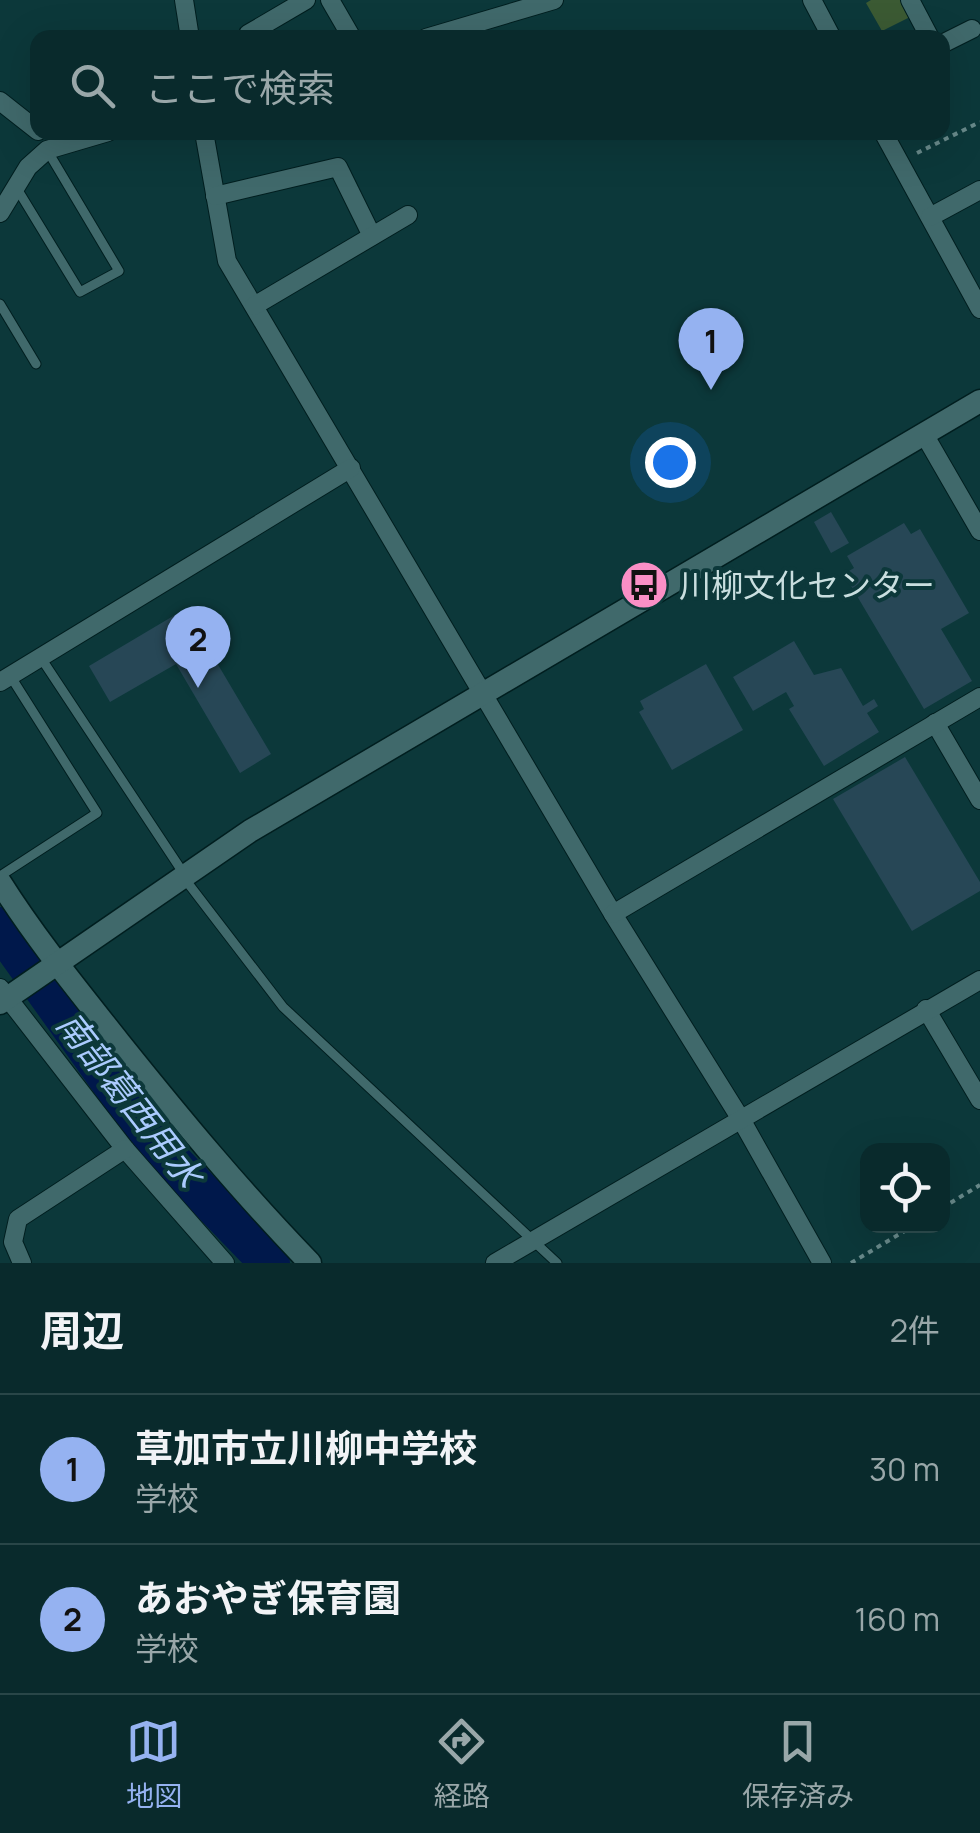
<!DOCTYPE html>
<html lang="ja">
<meta charset="utf-8">
<style>
body{margin:0;font-family:Manrope,"Noto Sans JP",sans-serif;background:#173638;color:#f1f3f6}
.controls{position:absolute;right:30px;bottom:30px;display:grid;overflow:hidden;border-radius:20px;box-shadow:0 10px 40px #0002}
.controls button{width:90px;height:90px;display:grid;place-items:center;padding:0;border:0;border-bottom:2px solid #294648;background:#092a2c;color:#f1f3f6;font:50px sans-serif}
.you{position:absolute;left:670px;top:462px;width:35px;height:35px;margin:-25px;border:8px solid #fff;border-radius:50%;background:#1a73e8;box-shadow:0 0 0 15px #1a73e833}
.badge{display:grid;place-items:center;width:65px;height:65px;border-radius:50%;background:#95b2f1;color:#111;font-size:32px;font-weight:700}
.pin{position:absolute;translate:-50% -82px;filter:drop-shadow(0 2px 5px #0008)}
.pin::after{content:'';position:absolute;top:52px;width:35px;height:30px;background:inherit;clip-path:polygon(0 0,100% 0,50% 100%)}
.list{margin:0;padding:0;list-style:none}
h2{display:flex;justify-content:space-between;align-items:center;height:130px;margin:0;padding:0 40px;font-size:42px}
h2 small{font-size:32px;font-weight:400;color:#99a7a9}
.list li{display:grid;grid-template-columns:65px 1fr auto;gap:30px;align-items:center;box-sizing:border-box;height:150px;padding:0 40px;border-top:2px solid #294648}
.list b{display:block;font-size:38px;white-space:nowrap}
.list p{margin:0;font-size:32px;white-space:nowrap;color:#99a7a9}
.list em{font-size:32px;font-style:normal;color:#99a7a9}
.icon{flex:none;width:55px;height:55px;fill:none;stroke:currentColor;stroke-width:2;stroke-linecap:round;stroke-linejoin:round}
.map{position:relative;flex:none;width:980px;height:1263px;overflow:hidden}
.search{position:absolute;background:#092a2c;box-shadow:0 10px 40px #0002;left:30px;right:30px;top:30px;height:110px;display:flex;align-items:center;gap:25px;box-sizing:border-box;padding:0 35px;border-radius:20px;color:#99a7a9;font-size:38px}
.sheet{height:430px;background:#092a2c}
nav{display:flex;justify-content:space-around;align-items:center;box-sizing:border-box;height:140px;border-top:2px solid #294648;background:#092a2c;font-size:28px;color:#99a7a9}
nav a{display:grid;justify-items:center;gap:5px}
nav .on{color:#95b2f1}
.map>svg:first-child{display:block}
</style>
<div class="map">
<svg width="980" height="1263" viewBox="0 0 980 1263">
<rect width="100%" height="100%" fill="#0c383a"/>
<!-- green -->
<path fill="#3b5a33" d="M871,0H902L912,16L882,31L866,3Z"/>
<g fill="none" stroke-linecap="round" stroke-linejoin="round">
<!-- river -->
<path stroke="#00184b" stroke-width="40" d="M0,927L156,1145L270,1263"/>
</g>
<!-- building -->
<g fill="#274756">
<path d="M831,512L849,543L831,553L814,522Z"/>
<path d="M904,523L911,534L920,529L969,613L941,629L972,681L924,709L844,574L854,568L847,556Z"/>
<path d="M185,609L271,754L240,773L176,664L110,702L89,666Z"/>
<path d="M794,641L814,675L841,668L863,706L874,699L878,706L867,713L879,732L824,766L789,709L794,706L786,692L753,711L733,677Z"/>
<path d="M706,664L743,730L672,770L639,712L644,709L640,701Z"/>
<path d="M905,757L980,882V891L912,931L833,799Z"/>
</g>
<g fill="none" stroke-linecap="round" stroke-linejoin="round">
<!-- service casing -->
<g stroke="#001e1f" stroke-width="11">
<g id="service">
<path d="M16,187L80,292L119,271L47,150"/>
<path d="M0,304L36,364"/>
<path d="M41,658L184,874"/>
<path d="M0,876L97,813L11,677"/>
<path d="M184,878L283,1007L557,1263"/>
</g>
</g>
<!-- minor casing -->
<g stroke="#001e1f" stroke-width="20">
<g id="minor">
<path d="M184,0L190,38"/>
<path d="M330,0L352,38"/>
<path d="M812,0L832,38"/>
<path d="M910,0L930,38"/>
<path d="M250,38L248,34L306,0"/>
<path d="M426,38L554,0"/>
<path d="M942,44L972,29"/>
<path d="M0,101L38,131"/>
<path d="M204,132L227,261L613,914L742,1121L822,1263"/>
<path d="M883,132L980,309"/>
<path d="M215,196L338,167L372,236"/>
<path d="M0,213L28,167L47,150L108,132"/>
<path d="M930,217L980,190"/>
<path d="M254,306L408,215"/>
<path d="M924,434L980,531"/>
<path d="M0,682L351,468"/>
<path d="M935,723L980,800"/>
<path d="M613,914L980,697"/>
<path d="M0,988L125,1149L225,1263"/>
<path d="M926,1009L980,1100"/>
<path d="M22,1263L13,1242L18,1219L125,1149"/>
<path d="M495,1263L980,980"/>
</g>
</g>
<!-- tertiary casing -->
<g stroke="#001e1f" stroke-width="25">
<g id="tertiary">
<path d="M0,882C36,939 78,990 119,1042C180,1118 242,1193 310,1263"/>
<path d="M0,1003L250,831L980,401"/>
</g>
</g>
<!-- path -->
<g stroke="#68898a" stroke-width="4" stroke-dasharray="5 5" stroke-linecap="butt">
<path d="M917,153L980,122"/>
<path d="M942,1208L980,1185"/>
<path d="M851,1263L913,1226"/>
</g>
<!-- service -->
<use href="#service" stroke="#40696b" stroke-width="9"/>
<!-- minor -->
<use href="#minor" stroke="#40696b" stroke-width="18"/>
<!-- tertiary -->
<use href="#tertiary" stroke="#40696b" stroke-width="22"/>
</g>
<!-- icons -->
<defs>
<g id="bus-disc" transform="scale(2.5)"><circle r="9.5" fill="#fa8fc6" stroke="#0c383a"/><path d="M-5-6H5V4H4V6H2V4H-2V6H-4V4H-5ZM-3.5-4V0h7V-4ZM-3.5 1.2v1.5H-2V1.2ZM2 1.2v1.5H3.5V1.2Z" fill="#111"/></g>
</defs>
<g fill-rule="evenodd">
<use href="#bus-disc" x="644" y="585"/>
</g>
<g text-anchor="middle" dominant-baseline="central" stroke-width="8" stroke-linejoin="round" paint-order="stroke">
<!-- poi labels -->
<g font-size="32" fill="#c9dedf" stroke="#0c383a" text-anchor="start">
<text x="679" y="585">川柳文化センター</text>
</g>
<!-- water labels -->
<g font-size="35" font-style="italic" fill="#abcbfe" stroke="#0c383a">
<text transform="translate(130 1099) rotate(52)">南部葛西用水</text>
</g>
</g>
</svg>
<div class="controls">
<button><svg class="icon" aria-label="locate" viewBox="0 0 24 24"><circle cx="12" cy="12" r="6"/><path d="M12 2v4M12 18v4M2 12h4M18 12h4"/></svg></button>
</div>
<div class="you"></div>
<div class="pin badge" style="left:711px;top:390px">1</div>
<div class="pin badge" style="left:198px;top:688px">2</div>
<div class="search"><svg class="icon" aria-label="search" viewBox="0 0 24 24"><circle cx="10" cy="10" r="6"/><path d="M15 15l6 6"/></svg>ここで検索</div>
</div>
<section class="sheet">
<h2>周辺<small>2件</small></h2>
<ul class="list">
<li><span class="badge">1</span><div><b>草加市立川柳中学校</b><p>学校</p></div><em>30 m</em></li>
<li><span class="badge">2</span><div><b>あおやぎ保育園</b><p>学校</p></div><em>160 m</em></li>
</ul>
</section>
<nav>
<a class="on"><svg class="icon" aria-label="map" viewBox="0 0 24 24"><path d="M3 6l6-2 6 2 6-2v14l-6 2-6-2-6 2zM9 4v14M15 6v14"/></svg>地図</a>
<a><svg class="icon" aria-label="directions" viewBox="0 0 24 24"><path d="M12 3l9 9-9 9-9-9zM9 14v-3h6M13 9l2 2-2 2"/></svg>経路</a>
<a><svg class="icon" aria-label="saved" viewBox="0 0 24 24"><path d="M7 4h10v16l-5-4-5 4z"/></svg>保存済み</a>
</nav>
